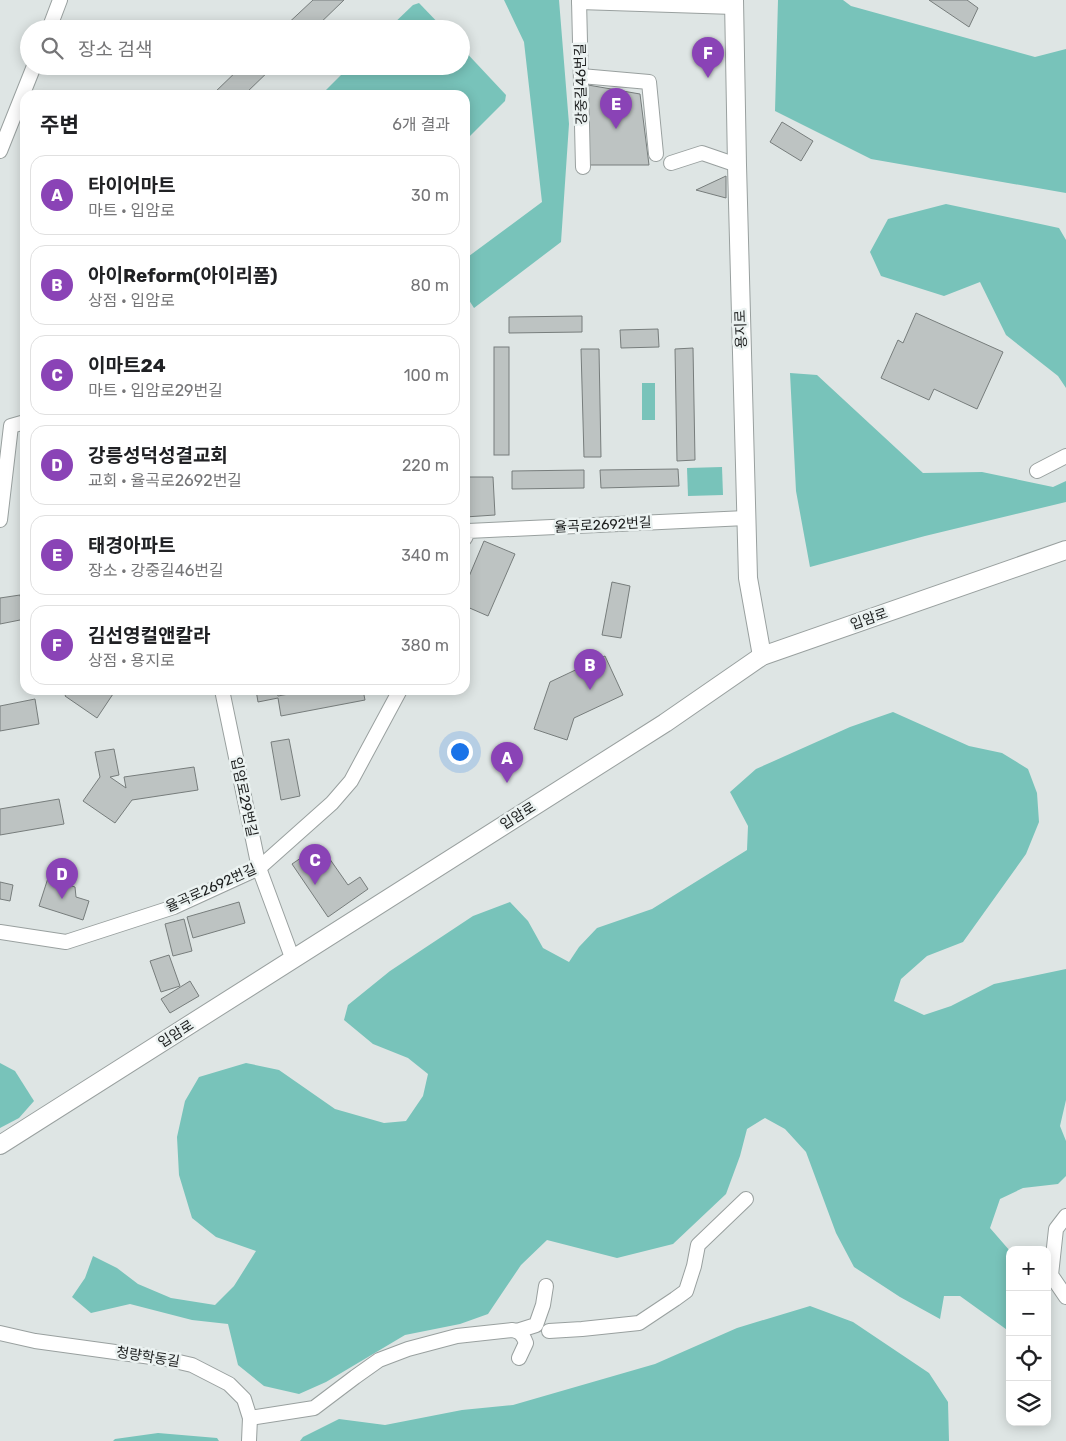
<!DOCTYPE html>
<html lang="ko">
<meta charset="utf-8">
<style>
body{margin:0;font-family:Rubik,"Noto Sans KR",sans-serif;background:#f2f2f2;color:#202124}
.controls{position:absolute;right:15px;bottom:15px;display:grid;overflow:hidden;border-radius:10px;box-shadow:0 2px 12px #0003}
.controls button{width:45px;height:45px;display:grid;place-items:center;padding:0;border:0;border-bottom:1px solid #e0e0e0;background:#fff;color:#202124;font:25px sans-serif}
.you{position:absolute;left:459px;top:751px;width:18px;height:18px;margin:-12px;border:4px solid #fff;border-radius:50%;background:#1a73e8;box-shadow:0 0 0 8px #1a73e833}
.badge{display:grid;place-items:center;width:32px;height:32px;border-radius:50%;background:#8a43b6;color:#fff;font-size:16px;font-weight:700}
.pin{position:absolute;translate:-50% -41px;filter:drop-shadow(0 1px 2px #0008)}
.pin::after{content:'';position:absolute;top:26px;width:18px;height:15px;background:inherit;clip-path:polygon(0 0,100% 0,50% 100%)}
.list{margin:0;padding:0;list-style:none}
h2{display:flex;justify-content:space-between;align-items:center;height:65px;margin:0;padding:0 20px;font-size:21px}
h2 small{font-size:16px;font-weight:400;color:#757577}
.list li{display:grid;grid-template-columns:32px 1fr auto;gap:15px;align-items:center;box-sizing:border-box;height:80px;margin:0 10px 10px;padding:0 10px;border:1px solid #e0e0e0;border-radius:15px}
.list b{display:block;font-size:19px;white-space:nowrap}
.list p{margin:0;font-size:16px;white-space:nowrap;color:#757577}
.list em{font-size:16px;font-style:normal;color:#757577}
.icon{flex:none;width:28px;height:28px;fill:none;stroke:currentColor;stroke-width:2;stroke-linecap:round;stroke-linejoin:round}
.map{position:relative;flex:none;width:1066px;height:1441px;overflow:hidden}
.search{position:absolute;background:#fff;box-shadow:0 2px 12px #0003;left:20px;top:20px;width:450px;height:55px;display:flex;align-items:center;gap:12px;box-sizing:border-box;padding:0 18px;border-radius:28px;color:#757577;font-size:19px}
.panel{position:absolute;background:#fff;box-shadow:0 2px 12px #0003;left:20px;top:90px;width:450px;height:605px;border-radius:15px}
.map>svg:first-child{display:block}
</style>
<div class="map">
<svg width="1066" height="1441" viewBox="0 0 1066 1441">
<rect width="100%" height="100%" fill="#dee5e4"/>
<!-- green -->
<g fill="#78c3ba">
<path d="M504,0H559L569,124L561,242L474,308L465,294V259L542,202L524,42Z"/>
<path d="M778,0H843L851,6L1035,57L1066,49V193L871,159L775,111Z"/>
<path d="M419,3L444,29H388L413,5Z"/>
<path d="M461,47L506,95L505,101L465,141V95H321L350,66H461Z"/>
<path d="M946,204L1059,228L1066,240V388L1058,376L1006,335L980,282L944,296L881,276L870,252L888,219Z"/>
<path d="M790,373L817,375L923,473L982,472L1053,487L1066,481V502L925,536L810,567L796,491Z"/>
<rect x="642" y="383" width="13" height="37"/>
<path d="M722,467L723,495L688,496L687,468Z"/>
<path d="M893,712L969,746L1002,753L1028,769L1037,793L1039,822L1026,854L963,942L927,956L901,979L894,1001L924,1015L951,1006L994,984L1066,969V1100L1060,1126L1066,1141V1176L1058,1184L1023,1188L1000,1199L990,1228L1010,1251V1332L960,1296H944L940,1319L900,1297L854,1267L836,1233L806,1152L785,1129L765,1118L747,1129L740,1156L726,1194L673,1244L617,1258L547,1240L521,1265L488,1314L460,1324L405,1335L326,1382L299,1394L264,1386L238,1365L228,1324L192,1320L130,1304L91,1313L72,1297L85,1278L93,1256L117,1268L138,1284L171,1298L215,1305L234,1286L256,1251L216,1237L192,1218L179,1175L177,1137L185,1101L199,1077L246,1063L279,1070L335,1109L384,1123L406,1121L423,1096L428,1074L408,1058L373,1044L344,1020L348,1005L390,971L473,916L510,902L528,921L543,948L569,962L579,947L597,928L652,909L747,850L748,826L730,792L756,769L850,727Z"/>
<path d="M0,1063L15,1071L34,1101L19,1118L0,1128Z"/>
<path d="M810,1306L853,1322L929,1373L948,1402L949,1441H300L303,1437L339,1419L385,1425L462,1410L513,1405L655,1364L737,1328Z"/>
<path d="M158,1433L217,1438L219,1441H113L115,1439Z"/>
</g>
<!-- building -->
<g fill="#bdc3c2" stroke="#777d7c">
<path d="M313,0H344L314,29H282Z"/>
<path d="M929,0H967L978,8L969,27Z"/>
<path d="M242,66H274L244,95H212Z"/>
<path d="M588,85L640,94L649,165H588Z"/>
<path d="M782,122L813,141L801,161L770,142Z"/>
<path d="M726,176V198L696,190Z"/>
<path d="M916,313L1003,352L977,409L934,389L929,400L881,378L898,340L903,343Z"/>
<path d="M582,316V332L509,333V317Z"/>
<path d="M658,329L659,347L621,348L620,330Z"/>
<rect x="494" y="347" width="15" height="108"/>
<path d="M693,348L695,460L677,461L675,349Z"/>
<path d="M581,349H599L601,457H584Z"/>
<path d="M678,469L679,486L601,488L600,470Z"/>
<path d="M584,470V488L512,489V471Z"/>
<path d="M465,477H493L495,515L465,517Z"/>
<path d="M484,541L515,554L488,616L465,606V586Z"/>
<path d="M612,582L630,586L621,638L602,635Z"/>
<path d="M20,595L25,619L0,624V598Z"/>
<path d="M605,656L623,695L574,718L567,740L534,729L550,682Z"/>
<path d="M68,690H140L113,694L97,718L65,696Z"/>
<path d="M256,690H276L278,696L310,690H363L365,700L281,716L278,698L258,702Z"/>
<path d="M35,699L39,724L0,731V706Z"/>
<path d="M289,739L300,796L281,800L271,742Z"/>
<path d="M114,749L119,775L110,777L126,788L124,777L194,767L198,790L132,800L115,823L83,801L100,777L95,752Z"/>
<path d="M59,799L64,824L0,835V809Z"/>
<path d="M320,845L348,885L360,877L368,889L328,917L292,864Z"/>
<path d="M48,878L75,887L76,897L89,901L83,920L39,906Z"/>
<path d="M0,882L13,885L10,901L0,899Z"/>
<path d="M239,902L245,923L193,938L187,917Z"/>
<path d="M184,919L192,951L173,956L165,924Z"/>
<path d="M169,955L180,986L161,992L150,961Z"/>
<path d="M190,981L199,996L170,1013L161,999Z"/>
</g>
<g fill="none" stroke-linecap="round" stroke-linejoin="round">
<!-- minor casing -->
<g stroke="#99a09f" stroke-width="16">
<g id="minor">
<path d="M579,0L583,167"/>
<path d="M579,2L734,7"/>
<path d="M49,29L60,0"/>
<path d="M581,76L649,82L656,154"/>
<path d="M0,151L34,66"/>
<path d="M671,163L702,153L737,165"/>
<path d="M1037,471L1066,456"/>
<path d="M0,520L11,426L25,422"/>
<path d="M465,538L468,531L746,518"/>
<path d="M222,690L259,868L293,960"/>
<path d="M0,932L66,942L174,907L259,868L332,803L351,781L400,690"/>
<path d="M1066,1216L1056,1229L1051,1275L1066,1297"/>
<path d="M517,1331L536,1325L543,1305L546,1286"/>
<path d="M549,1331L582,1329L639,1323L675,1299L686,1291L694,1266L698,1245L746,1199"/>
<path d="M0,1333L35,1341L166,1359L192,1365L229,1384L244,1399L250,1418L249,1441"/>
<path d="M250,1418L314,1408L355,1377L379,1360L408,1349L457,1336L512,1330C520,1331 523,1335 526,1343L519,1358"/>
</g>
</g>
<!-- tertiary casing -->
<g stroke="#99a09f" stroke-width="20">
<g id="tertiary">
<path d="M734,0L737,165L748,578L762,656"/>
<path d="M0,1145L665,723L762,656L1066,550"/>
</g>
</g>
<!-- minor -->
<use href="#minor" stroke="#fff" stroke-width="14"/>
<!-- tertiary -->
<use href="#tertiary" stroke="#fff" stroke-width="18"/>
</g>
<g text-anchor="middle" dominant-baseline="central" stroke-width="5" stroke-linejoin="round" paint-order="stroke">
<!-- street labels -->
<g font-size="14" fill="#1b1d1d" stroke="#ebf2f1">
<text transform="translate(581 84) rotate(-91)">강중길46번길</text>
<text transform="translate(741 329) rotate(-92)">용지로</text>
<text transform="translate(603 525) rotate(-3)">율곡로2692번길</text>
<text transform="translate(869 619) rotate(-19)">입암로</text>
<text transform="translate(244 797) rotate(78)">입암로29번길</text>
<text transform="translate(518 816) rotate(-32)">입암로</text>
<text transform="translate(211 888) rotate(-24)">율곡로2692번길</text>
<text transform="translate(176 1034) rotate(-32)">입암로</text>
<text transform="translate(148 1357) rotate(9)">청량학동길</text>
</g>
</g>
</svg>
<div class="controls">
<button>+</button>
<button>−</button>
<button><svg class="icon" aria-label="locate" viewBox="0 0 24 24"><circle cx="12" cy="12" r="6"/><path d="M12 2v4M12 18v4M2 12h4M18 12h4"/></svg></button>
<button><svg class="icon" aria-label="layers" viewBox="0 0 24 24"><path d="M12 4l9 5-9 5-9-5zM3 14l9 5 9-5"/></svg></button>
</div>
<div class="you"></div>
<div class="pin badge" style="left:507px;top:783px">A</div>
<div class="pin badge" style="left:590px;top:690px">B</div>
<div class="pin badge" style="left:315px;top:885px">C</div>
<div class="pin badge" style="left:62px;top:899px">D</div>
<div class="pin badge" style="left:616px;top:129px">E</div>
<div class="pin badge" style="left:708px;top:78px">F</div>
<div class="search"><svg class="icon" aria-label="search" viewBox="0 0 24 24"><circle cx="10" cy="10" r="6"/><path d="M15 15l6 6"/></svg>장소 검색</div>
<section class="panel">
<h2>주변<small>6개 결과</small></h2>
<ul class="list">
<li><span class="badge">A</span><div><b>타이어마트</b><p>마트 · 입암로</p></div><em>30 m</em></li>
<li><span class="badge">B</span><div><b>아이Reform(아이리폼)</b><p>상점 · 입암로</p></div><em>80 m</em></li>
<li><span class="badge">C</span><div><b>이마트24</b><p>마트 · 입암로29번길</p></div><em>100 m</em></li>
<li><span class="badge">D</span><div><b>강릉성덕성결교회</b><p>교회 · 율곡로2692번길</p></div><em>220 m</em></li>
<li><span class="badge">E</span><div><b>태경아파트</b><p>장소 · 강중길46번길</p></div><em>340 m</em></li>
<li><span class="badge">F</span><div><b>김선영컬앤칼라</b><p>상점 · 용지로</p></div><em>380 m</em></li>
</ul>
</section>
</div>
